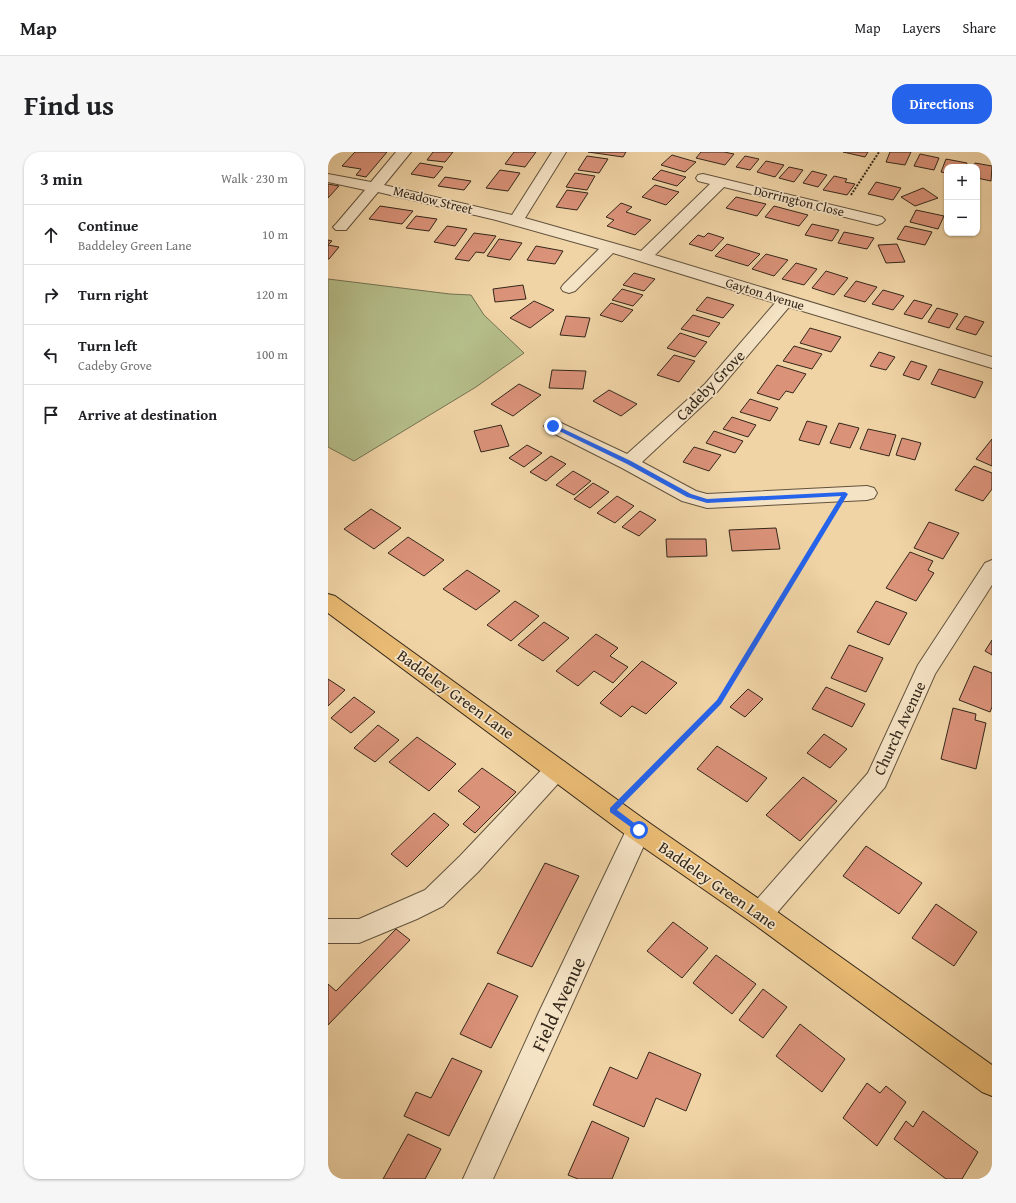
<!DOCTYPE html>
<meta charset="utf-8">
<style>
body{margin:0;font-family:"Gentium Book Plus",serif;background:#f6f6f6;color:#202124}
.controls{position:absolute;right:12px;top:12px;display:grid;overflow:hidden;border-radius:8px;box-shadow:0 1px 3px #0004}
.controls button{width:36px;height:36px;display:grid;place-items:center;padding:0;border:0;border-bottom:1px solid #e0e0e0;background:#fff;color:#202124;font:20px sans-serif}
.stop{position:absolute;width:12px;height:12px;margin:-9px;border:3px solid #2563eb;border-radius:50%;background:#fff}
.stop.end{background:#2563eb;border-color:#fff;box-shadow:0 1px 4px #0008}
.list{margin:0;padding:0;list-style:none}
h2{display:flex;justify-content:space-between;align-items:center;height:52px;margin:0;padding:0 16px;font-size:17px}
h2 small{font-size:13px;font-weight:400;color:#757577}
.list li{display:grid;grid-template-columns:26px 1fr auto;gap:12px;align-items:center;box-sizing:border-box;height:60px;padding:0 16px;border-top:1px solid #e0e0e0}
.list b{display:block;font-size:15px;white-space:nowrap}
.list p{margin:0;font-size:13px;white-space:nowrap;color:#757577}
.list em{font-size:13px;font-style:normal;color:#757577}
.icon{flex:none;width:22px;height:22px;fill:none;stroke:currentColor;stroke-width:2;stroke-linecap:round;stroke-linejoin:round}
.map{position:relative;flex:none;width:664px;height:1027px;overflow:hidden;border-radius:16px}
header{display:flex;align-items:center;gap:24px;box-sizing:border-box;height:56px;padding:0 20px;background:#fff;border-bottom:1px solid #e0e0e0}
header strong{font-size:19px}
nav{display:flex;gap:22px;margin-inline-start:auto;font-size:14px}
.intro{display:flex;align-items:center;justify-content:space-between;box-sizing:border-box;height:96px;padding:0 24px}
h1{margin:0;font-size:28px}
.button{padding:10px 18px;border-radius:16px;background:#2563eb;color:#fff;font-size:14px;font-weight:700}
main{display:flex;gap:24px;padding:0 24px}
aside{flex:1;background:#fff;border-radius:16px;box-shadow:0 1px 3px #0004}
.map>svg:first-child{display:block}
</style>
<header>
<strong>Map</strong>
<nav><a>Map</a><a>Layers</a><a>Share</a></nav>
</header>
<div class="intro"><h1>Find us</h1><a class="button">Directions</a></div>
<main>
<aside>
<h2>3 min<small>Walk · 230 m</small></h2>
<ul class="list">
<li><svg class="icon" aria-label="ahead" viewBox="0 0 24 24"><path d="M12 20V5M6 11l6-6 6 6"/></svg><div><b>Continue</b><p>Baddeley Green Lane</p></div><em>10 m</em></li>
<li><svg class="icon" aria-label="right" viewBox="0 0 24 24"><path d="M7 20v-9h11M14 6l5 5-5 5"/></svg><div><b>Turn right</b></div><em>120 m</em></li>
<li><svg class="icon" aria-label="left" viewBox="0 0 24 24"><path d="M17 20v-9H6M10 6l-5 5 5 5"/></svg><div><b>Turn left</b><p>Cadeby Grove</p></div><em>100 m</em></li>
<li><svg class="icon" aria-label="arrive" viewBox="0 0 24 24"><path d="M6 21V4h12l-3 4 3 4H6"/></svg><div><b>Arrive at destination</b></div></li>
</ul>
</aside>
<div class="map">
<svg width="664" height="1027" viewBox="0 0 664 1027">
<rect width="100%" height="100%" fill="#f0d4a6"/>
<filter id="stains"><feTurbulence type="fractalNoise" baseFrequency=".005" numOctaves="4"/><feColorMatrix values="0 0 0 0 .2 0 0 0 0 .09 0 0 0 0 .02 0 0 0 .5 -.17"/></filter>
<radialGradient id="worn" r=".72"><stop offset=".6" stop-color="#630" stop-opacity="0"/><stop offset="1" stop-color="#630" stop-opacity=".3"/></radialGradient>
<!-- green -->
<path fill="#b5be8a" stroke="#747252" d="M0,127L122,142L143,143L156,163L196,201L148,235L26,309L0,295Z"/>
<!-- building -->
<g fill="#da9279" stroke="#33271a">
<path d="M27,0H59L38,25L28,23L33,17L14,14Z"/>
<path d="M105,0H125L117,10L99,8Z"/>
<path d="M186,0H208L197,15L177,12Z"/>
<path d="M260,0H298L295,5Z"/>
<path d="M373,0H396L406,2L397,13L368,6Z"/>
<path d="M515,0H540L537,5Z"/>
<path d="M562,0H583L577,13L558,10Z"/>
<path d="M592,2L611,6L606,18L586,14Z"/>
<path d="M344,3L368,10L357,20L333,13Z"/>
<path d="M259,4L280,7L271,21L250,18Z"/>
<path d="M417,4L431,7L422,18L408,15Z"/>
<path d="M618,7L639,11L637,15H619V21L613,20Z"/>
<path d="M438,9L456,13L447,25L429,20Z"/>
<path d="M92,11L115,15L106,26L83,22Z"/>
<path d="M647,11L664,14L663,29L649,26V15H645Z"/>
<path d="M461,15L475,18L466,30L451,26Z"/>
<path d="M172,18L192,21L180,39L158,36Z"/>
<path d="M333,18L358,25L349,34L324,27Z"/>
<path d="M484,19L499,23L490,35L475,31Z"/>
<path d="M247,21L267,24L259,38L238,35Z"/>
<path d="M506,24L519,27L517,30L527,32L519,43L495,38Z"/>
<path d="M117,25L143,29L136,38L110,34Z"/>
<path d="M548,30L573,36L565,48L540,42Z"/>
<path d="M0,32L11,34L0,46Z"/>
<path d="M327,33L351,40L338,53L314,45Z"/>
<path d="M595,36L610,46L587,54L573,45Z"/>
<path d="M239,38L260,41L249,58L228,55Z"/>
<path d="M408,45L438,52L429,64L398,56Z"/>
<path d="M293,51L304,55L298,60L323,68L307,83L279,74L286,68L278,65Z"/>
<path d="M52,54L85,59L74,72L41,67Z"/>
<path d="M446,54L480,63L471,74L437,65Z"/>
<path d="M588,58L616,64L610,77L582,70Z"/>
<path d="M88,64L109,67L101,79L78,76Z"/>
<path d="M484,72L511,78L504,89L477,83Z"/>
<path d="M119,74L139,77L127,94L106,90Z"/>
<path d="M577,74L604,80L597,93L569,87Z"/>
<path d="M516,80L546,86L539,97L510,91Z"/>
<path d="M146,81L168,84L156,101L148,100L141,109L127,107Z"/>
<path d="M380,81L396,86L384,99L361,92L370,83L376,85Z"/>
<path d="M171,87L194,91L182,108L159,104Z"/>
<path d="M0,88L4,89L0,93L11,95L1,107H0Z"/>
<path d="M399,92L432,102L420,114L387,104Z"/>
<path d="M569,92L577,110L558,111L550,93Z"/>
<path d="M208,94L235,99L227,112L199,108Z"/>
<path d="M438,102L460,108L446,124L424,117Z"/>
<path d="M468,111L489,117L476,133L454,127Z"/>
<path d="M498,119L520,126L506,143L484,136Z"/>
<path d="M306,121L327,127L316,139L295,133Z"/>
<path d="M528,129L549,135L537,150L516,144Z"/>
<path d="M195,133L198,147L167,150L165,137Z"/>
<path d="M294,137L315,143L305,154L284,148Z"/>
<path d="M555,138L576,144L565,158L544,152Z"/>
<path d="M379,145L406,153L395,166L368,158Z"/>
<path d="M586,148L604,153L594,167L576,162Z"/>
<path d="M206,149L226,158L202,176L182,166Z"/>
<path d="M283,151L305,158L294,170L272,163Z"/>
<path d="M609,156L630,162L621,176L600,170Z"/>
<path d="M365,163L392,171L381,185L353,177Z"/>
<path d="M238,164L262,166L257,185L232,183Z"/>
<path d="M637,164L656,170L648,183L628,177Z"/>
<path d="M482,176L513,185L503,200L472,191Z"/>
<path d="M352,181L379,190L367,205L339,196Z"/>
<path d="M466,194L494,202L484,217L455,209Z"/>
<path d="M551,200L567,205L558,218L542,214Z"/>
<path d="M346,203L367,209L351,230L329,223Z"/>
<path d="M583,209L599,214L591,228L575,223Z"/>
<path d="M449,213L478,222L465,241L458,239L451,248L429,241Z"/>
<path d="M611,217L655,230L647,246L603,232Z"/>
<path d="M224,218L258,219L255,237L221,236Z"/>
<path d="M191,232L213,243L185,264L163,252Z"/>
<path d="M281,238L309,252L293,264L265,249Z"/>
<path d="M422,247L450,256L442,269L412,260Z"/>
<path d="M404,265L428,273L420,285L395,277Z"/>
<path d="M479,269L499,274L491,293L471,288Z"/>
<path d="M511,271L531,276L522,296L502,291Z"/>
<path d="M173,273L181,294L153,300L146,279Z"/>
<path d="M540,277L568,283L561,304L532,297Z"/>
<path d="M386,279L415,289L407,301L378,291Z"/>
<path d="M574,286L593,291L587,308L568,303Z"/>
<path d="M664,287V314L648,307Z"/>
<path d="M199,293L214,301L196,315L181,306Z"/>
<path d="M366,295L393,303L381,319L355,310Z"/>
<path d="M223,304L238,312L218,329L202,320Z"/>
<path d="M646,314L664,321V337L655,349L627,338Z"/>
<path d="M245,319L263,329L246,343L228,333Z"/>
<path d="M265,331L281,340L262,356L246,347Z"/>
<path d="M289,344L306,354L287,371L269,361Z"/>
<path d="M43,357L73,376L46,397L16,377Z"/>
<path d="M312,359L328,368L311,384L294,375Z"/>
<path d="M601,370L631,381L615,407L586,396Z"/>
<path d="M448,376L452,397L404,399L401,378Z"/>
<path d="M80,385L116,408L96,424L60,401Z"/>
<path d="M338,387H378L379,404L339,405Z"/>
<path d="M582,400L605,409L600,418L606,421L588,449L558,436Z"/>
<path d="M139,418L172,439L148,458L115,437Z"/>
<path d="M187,449L211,464L183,489L159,473Z"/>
<path d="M548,449L579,461L561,493L529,480Z"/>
<path d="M216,470L241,486L215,509L190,493Z"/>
<path d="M268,482L290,496L282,504L300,515L285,531L266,519L250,534L228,519Z"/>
<path d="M664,488V503L657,499Z"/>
<path d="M521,493L555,506L538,540L503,526Z"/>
<path d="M314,509L349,531L318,562L304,554L293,565L272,551Z"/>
<path d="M646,514L664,521V555L662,560L631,548Z"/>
<path d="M0,527L17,538L0,554Z"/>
<path d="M498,535L537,552L524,575L484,557Z"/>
<path d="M420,537L435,547L417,565L402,555Z"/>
<path d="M26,545L47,560L23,581L3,566Z"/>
<path d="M625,556L648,562L647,568L658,571L648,617L613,607Z"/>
<path d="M50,573L71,588L47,610L26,596Z"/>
<path d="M496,582L519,597L502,616L479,601Z"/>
<path d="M89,585L128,612L101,639L61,610Z"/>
<path d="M389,594L439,626L419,650L369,617Z"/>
<path d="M154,616L188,640L147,681L135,672L152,655L130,639Z"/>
<path d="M475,625L509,649L472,689L438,663Z"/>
<path d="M106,661L121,673L79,715L63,702Z"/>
<path d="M538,694L594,731L571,762L515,724Z"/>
<path d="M217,711L251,724L204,815L169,801Z"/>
<path d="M608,752L649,780L626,814L584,786Z"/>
<path d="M345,770L380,796L354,826L319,799Z"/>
<path d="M68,777L82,788L0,873V832L8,839Z"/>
<path d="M388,803L428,832L404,862L365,831Z"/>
<path d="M160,831L190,844L163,896L132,882Z"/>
<path d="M435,837L459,855L435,886L411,868Z"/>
<path d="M472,872L517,907L494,940L448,904Z"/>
<path d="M321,900L373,922L358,959L328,946L316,975L265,953L282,915L309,927Z"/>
<path d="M124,906L154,919L121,984L76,964L88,940L103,946Z"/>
<path d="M539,931L552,941L558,934L578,950L549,994L515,966Z"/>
<path d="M595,959L650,1000L634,1027H618L566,987L578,969L585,975Z"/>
<path d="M264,969L301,986L284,1027H250L240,1023Z"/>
<path d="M80,982L113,997L97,1027H55Z"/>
</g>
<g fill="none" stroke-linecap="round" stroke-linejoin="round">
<!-- minor casing -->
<g stroke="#62523d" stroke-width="2">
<g id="minor">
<path d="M68,0H83L56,33L184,63L224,0H238L197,66L313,99L382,32L370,29L368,26L370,23L375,22L554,65L557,68L554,71L549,73L396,35L327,103L664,205V216L461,155L389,240L314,310L368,339L379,342L539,334L546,336L549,341L546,346L539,348L379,356L354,349L294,316L219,278L216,274L219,270L225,268L231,270L299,302L377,232L447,151L285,101L247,139L241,141L235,139L233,136L235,133L271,97L168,68L50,40L18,78H8L5,75L8,72L37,38L0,30V22L43,30Z"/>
<path d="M664,408V433L607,522L557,635L441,770L432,774L423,770L419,762L423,754L540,621L590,513L657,411Z"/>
<path d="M229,607L237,610L241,617L237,624L150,720L115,754L89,767L31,791H0V767H31L97,738L132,704L221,610Z"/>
<path d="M311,667L320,670L323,678L165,1027H135L211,860L302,670Z"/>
</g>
</g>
<!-- major casing -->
<g stroke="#33271a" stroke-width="2">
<path id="major" d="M0,442L7,444L320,670L441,754L664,913V944L654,940L423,770L302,686L0,461Z"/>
</g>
<!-- path-far2 -->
<path stroke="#33271a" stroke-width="2" stroke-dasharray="2 1.5" stroke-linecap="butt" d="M523,43L551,0"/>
<!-- path-far1 -->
<path stroke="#33271a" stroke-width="2.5" stroke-dasharray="3 2" stroke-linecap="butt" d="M345,596L391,550L504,363"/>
<!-- path -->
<path stroke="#33271a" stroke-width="3" stroke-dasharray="3.5 2.5" stroke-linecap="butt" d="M302,640L346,595"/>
<!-- minor -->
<use href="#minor" fill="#f5e3c5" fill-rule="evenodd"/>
<!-- major -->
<use href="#major" fill="#e8ba73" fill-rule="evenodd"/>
</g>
<!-- route -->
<path fill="#2563eb" d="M225,272L303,309L363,342L379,347L517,340L520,342L393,552L289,658L313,676V680L311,681L282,660V656L389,548L513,344L379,351L359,345L299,312L223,275Z"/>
<g text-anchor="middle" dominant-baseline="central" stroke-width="3.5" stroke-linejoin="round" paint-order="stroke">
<!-- far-street labels -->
<g font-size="13" fill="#33271a" stroke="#f5e3c5">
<text transform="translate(105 48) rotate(14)">Meadow Street</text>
<text transform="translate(471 49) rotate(14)">Dorrington Close</text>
<text transform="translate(437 142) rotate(17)">Gayton Avenue</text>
</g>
<!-- street labels -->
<g font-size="16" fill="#33271a" stroke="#f5e3c5">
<text transform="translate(382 233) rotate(-46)">Cadeby Grove</text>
<text transform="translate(128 542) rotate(36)">Baddeley Green Lane</text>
<text transform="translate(571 576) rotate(-65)">Church Avenue</text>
<text transform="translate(390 733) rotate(35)">Baddeley Green Lane</text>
</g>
<!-- near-street labels -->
<g font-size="19" fill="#33271a" stroke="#f5e3c5">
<text transform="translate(230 852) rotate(-65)">Field Avenue</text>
</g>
</g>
<rect width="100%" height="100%" filter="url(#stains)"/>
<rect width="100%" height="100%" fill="url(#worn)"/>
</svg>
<div class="controls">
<button>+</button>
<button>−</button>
</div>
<div class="stop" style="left:311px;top:678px"></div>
<div class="stop end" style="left:225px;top:274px"></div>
</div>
</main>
